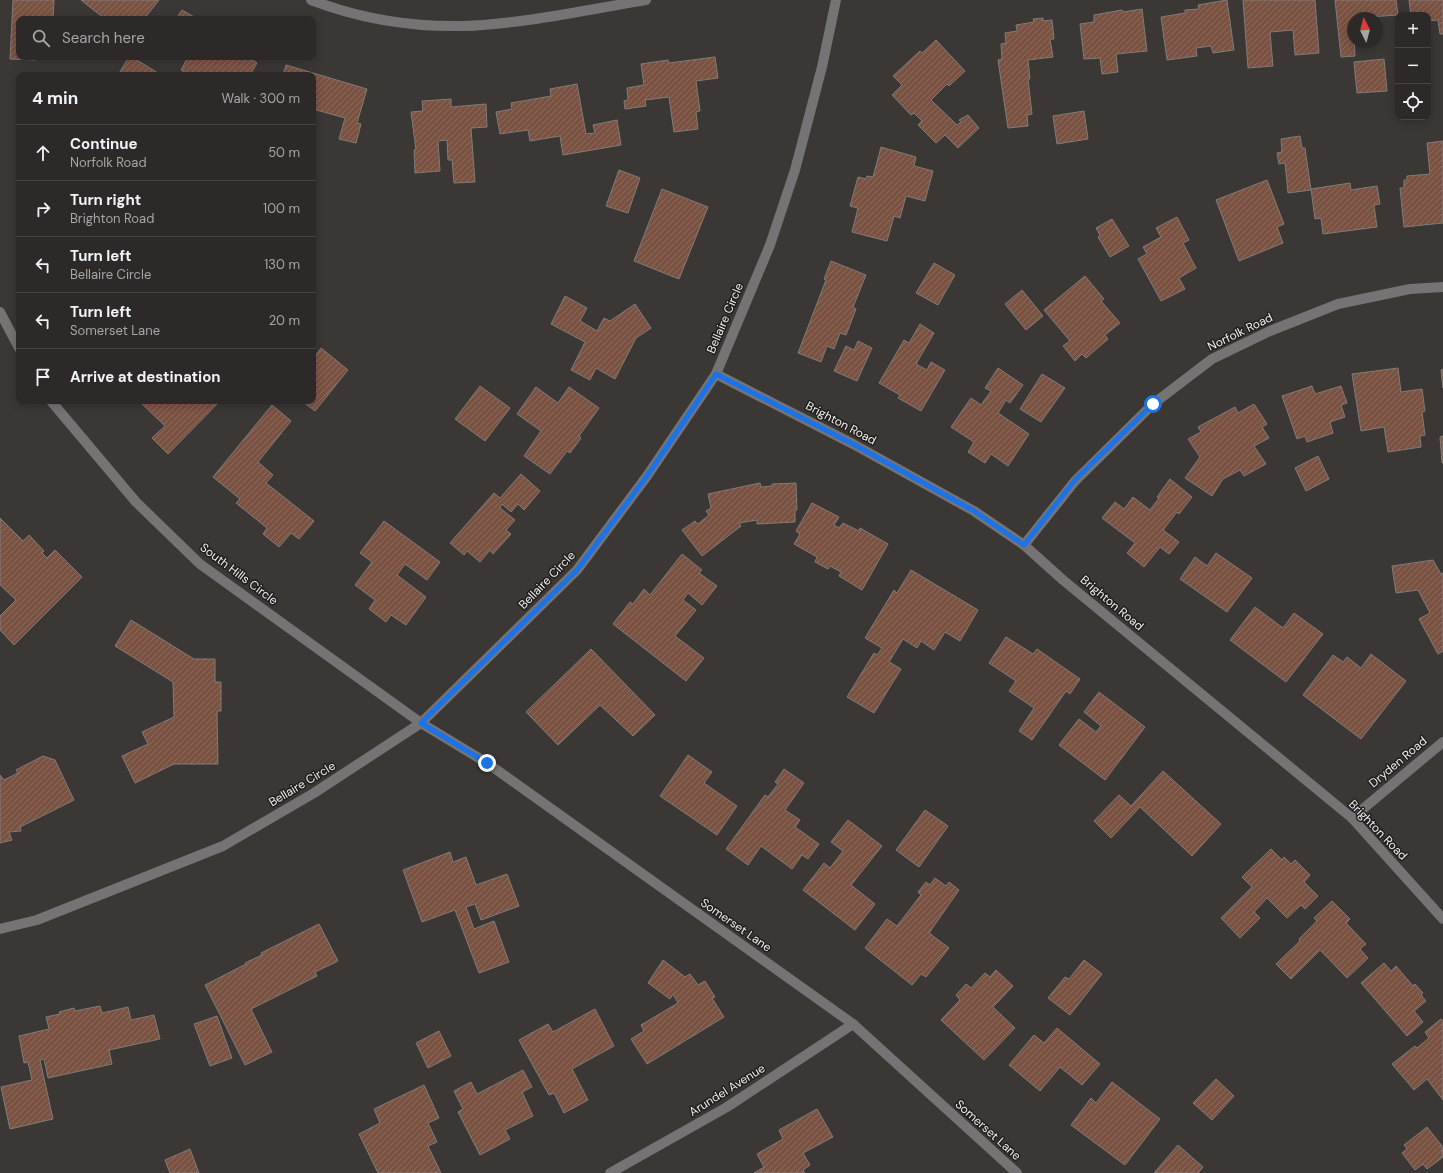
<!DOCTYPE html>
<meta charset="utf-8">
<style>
body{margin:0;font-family:"DM Sans",sans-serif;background:#343130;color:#f1f3f6}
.controls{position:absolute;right:12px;top:12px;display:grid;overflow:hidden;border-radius:8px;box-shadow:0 2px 10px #0003}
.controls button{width:36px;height:36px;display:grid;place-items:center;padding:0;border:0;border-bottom:1px solid #484545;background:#2c2928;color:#f1f3f6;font:20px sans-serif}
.compass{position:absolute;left:1347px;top:12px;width:36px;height:36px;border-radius:50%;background:#2c2928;box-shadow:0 2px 10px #0003;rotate:354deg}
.stop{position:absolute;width:12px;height:12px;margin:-9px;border:3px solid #1a73e8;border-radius:50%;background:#fff}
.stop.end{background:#1a73e8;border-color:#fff;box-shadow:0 1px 4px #0008}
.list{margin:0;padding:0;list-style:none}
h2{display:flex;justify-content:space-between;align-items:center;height:52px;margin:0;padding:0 16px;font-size:17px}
h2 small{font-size:13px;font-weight:400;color:#a6a6a8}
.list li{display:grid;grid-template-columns:26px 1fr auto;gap:12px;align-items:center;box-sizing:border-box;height:56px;padding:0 16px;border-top:1px solid #484545}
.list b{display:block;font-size:15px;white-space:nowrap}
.list p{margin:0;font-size:13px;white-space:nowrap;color:#a6a6a8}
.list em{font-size:13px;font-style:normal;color:#a6a6a8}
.icon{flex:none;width:22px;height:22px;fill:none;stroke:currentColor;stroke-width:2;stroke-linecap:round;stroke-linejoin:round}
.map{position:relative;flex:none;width:1443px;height:1173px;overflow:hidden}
.search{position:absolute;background:#2c2928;box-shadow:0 2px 10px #0003;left:16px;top:16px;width:300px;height:44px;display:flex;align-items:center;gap:10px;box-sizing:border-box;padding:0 14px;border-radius:8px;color:#a6a6a8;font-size:15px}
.panel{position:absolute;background:#2c2928;box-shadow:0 2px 10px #0003;left:16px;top:72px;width:300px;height:332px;border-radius:8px}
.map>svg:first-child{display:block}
</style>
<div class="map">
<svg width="1443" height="1173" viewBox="0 0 1443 1173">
<defs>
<pattern id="building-hatch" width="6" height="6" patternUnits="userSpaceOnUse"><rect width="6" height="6" fill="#7a5242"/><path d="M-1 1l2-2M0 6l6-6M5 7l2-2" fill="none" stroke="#8d6b5e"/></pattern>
</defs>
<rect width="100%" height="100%" fill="#3a3735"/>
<!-- building -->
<g fill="url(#building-hatch)" stroke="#807c7a">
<path d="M13,0H54L53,19H19V57H36V60L10,59Z"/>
<path d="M81,0H159L144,19H105Z"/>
<path d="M1227,0L1234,50L1213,53L1211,46L1196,48L1197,56L1167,60L1161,17L1185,13V10L1199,9L1198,5Z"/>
<path d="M1243,0H1315L1319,53L1295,55L1293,30L1270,32L1273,66L1248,68Z"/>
<path d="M1335,0H1396L1398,15L1353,18L1355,56L1341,57Z"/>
<path d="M1409,0H1443V34H1440L1438,20L1428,21V15H1411Z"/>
<path d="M1142,9L1147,51L1116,54L1118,72L1102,74L1100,58L1084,59L1080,24L1094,22V15L1122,10L1123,12Z"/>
<path d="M182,10L196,18L197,17L200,19H176Z"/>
<path d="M1043,18V21L1052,20L1054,39H1050L1053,57L1028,60L1030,79H1028L1032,114L1027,115L1028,126L1008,128L998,60L1002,59L1001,44L1006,43L1005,33L1017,31L1016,25L1034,22L1033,19Z"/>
<path d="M936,40L965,71L949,86L947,84L931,100L957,125L961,122L959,120L968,115L979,128L958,148L945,135L936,143L918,125L922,121L914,113L911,115L892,95L902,85L893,76L920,51L922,53Z"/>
<path d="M129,57H132L161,75H118Z"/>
<path d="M188,57H248L257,63L250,75H190L181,70Z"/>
<path d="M715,57L718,78L696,81L700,111L696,112L698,129L674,132L669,97L645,100L646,106L625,109L624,101L628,100L627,88L644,85L641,64L668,60L669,63Z"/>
<path d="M1384,59L1387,91L1357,93L1354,62Z"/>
<path d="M286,65L367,89L357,123L361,124L356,143L339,139L345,118L313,109V75H283Z"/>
<path d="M577,84L586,134L595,133L593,125L617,120L621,145L563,155L560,136L530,141L528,130L500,134L496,112L512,109L511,103L551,96L550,89Z"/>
<path d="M451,99V107L486,104L487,127L471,128L475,182L454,183L452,160H448L447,140L438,141L440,171L415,173L414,150H416L411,112L423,111L422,101Z"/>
<path d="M1084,111L1088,139L1057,144L1053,116Z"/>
<path d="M1300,136L1302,148H1305L1311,190L1288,193L1285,163L1279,164L1277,153L1282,152L1281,139Z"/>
<path d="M1443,141V223L1404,227L1400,188H1404V180H1407V176L1430,174L1427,143Z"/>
<path d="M881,147L916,157L914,166L933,171L925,201L906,196L900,218L894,216L887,241L852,232L858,208L850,206L858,177L866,179L867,176L873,177Z"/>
<path d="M619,170L640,178L628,213L606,206Z"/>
<path d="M1267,180L1284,224L1277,227L1283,243L1239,261L1216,200Z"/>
<path d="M1350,183L1351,190L1377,186L1380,204L1374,205L1377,227L1323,234L1321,218L1315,219L1311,189Z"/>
<path d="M662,189L708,207L679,279L634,261Z"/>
<path d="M1177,217L1189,240L1183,243L1196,268L1179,278L1185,289L1161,301L1138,259L1147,254L1143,247L1161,237L1156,228Z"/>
<path d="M1112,219L1129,246L1110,257L1098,237L1100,235L1096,228Z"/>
<path d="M831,261L866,275L853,307L856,309L846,335L840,333L834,349L827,346L821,362L798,353L826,280L824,279Z"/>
<path d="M934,263L955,275L938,305L916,293Z"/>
<path d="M1085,276L1104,299L1101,301L1120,323L1105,335L1108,339L1086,358L1082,354L1075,361L1063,346L1070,341L1044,310Z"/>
<path d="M1022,290L1043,316L1026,330L1005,304Z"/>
<path d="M565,296L587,308L580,321L597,331L604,318L610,321L635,304L651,328L636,338L615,379L596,368L590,380L571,370L585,342L551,324Z"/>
<path d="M920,324L934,333L916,364L927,370L931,362L945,370L921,411L898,398L900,395L879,383L904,340L909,343Z"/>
<path d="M858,341L872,348L857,381L834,371L846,346L854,350Z"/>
<path d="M321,348L348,370L315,411L302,401H313V359Z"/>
<path d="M998,368L1023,385L1010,403L1006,400L998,413L1029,434L1008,466L991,454L985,463L968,452L974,442L951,427L971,398L981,405L991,391L985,388Z"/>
<path d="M1398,368L1401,392L1422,389L1425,411L1422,412L1425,435L1420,436L1421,447L1388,452L1384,427L1361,431L1352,374Z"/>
<path d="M1443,369V388L1441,370Z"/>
<path d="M1042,374L1065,388L1041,422L1020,409Z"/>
<path d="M480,386L510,408L485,441L455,419Z"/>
<path d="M1312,386L1315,394L1341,386L1347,403L1341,405L1345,417L1330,422L1333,433L1307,442L1305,436L1297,439L1282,396Z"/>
<path d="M536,387L558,403L569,387L599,408L579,436L581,438L570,453L567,451L550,474L524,456L541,431L517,414Z"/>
<path d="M139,401H220L168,454L152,438L165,426Z"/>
<path d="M1254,404L1267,424L1262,427L1269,438L1254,446L1266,464L1244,476L1240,470L1223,479L1212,496L1185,478L1200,457L1188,439L1201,432L1198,427L1235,407L1238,413Z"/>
<path d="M272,405L291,421L258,462L273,475L266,483L314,521L299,539L291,533L279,547L263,534L267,528L236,503L240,499L213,477Z"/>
<path d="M1443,436V463H1442L1440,437Z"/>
<path d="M1318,456L1329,479L1306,491L1295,468Z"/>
<path d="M521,474L540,491L524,510L518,504L511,512L502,504L500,508L515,520L506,530L511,534L493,554L490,550L480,562L467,551L464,555L450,543L494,493L500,498Z"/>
<path d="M1170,479L1192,497L1179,514L1177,512L1163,530L1179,542L1169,554L1160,547L1144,567L1127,553L1135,543L1102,518L1115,502L1124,509L1133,497L1150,510L1159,498L1157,497Z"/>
<path d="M760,483L761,487L772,486V484L796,483L797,510H795V522L757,524V520L739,523L741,526L702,556L682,530L695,521L698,524L709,515L706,511L711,508L708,494Z"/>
<path d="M812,503L839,517L834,525L839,528L843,523L859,531L860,528L888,544L862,590L839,576L841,572L830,566L828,569L815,562L817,557L794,544L800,534L796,531Z"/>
<path d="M0,518L23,541L29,535L44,551L42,553L47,558L55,550L82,577L14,645L0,630V616L16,600L0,585Z"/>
<path d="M384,521L440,562L427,580L405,564L397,575L426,597L406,625L391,615L386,622L369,609L375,600L355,585L372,562L360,553Z"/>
<path d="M1216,553L1252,578L1227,612L1180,579L1195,557L1207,566Z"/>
<path d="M682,554L702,570L699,573L717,586L702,605L688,593L683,600L696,610L675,636L704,658L686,681L613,624L630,602L633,604L644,589L650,595Z"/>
<path d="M1433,560L1441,574L1443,573V651L1438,654L1419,619L1430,613L1418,590L1396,593L1392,566Z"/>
<path d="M911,570L978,610L960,641L945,632L934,650L921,641L917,648L903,639L889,662L901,669L874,713L847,697L874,653L877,655L882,648L865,638L894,590L897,593Z"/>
<path d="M1255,607L1283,628L1294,613L1323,634L1286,682L1230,640Z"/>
<path d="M131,620L194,659H215V682H221V711H217L218,764H174L135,783L122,756L148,744L142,732L174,717L173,682L115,646Z"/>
<path d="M1006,637L1033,654L1037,649L1080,679L1070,694L1066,691L1032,740L1019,731L1034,708L1009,691L1016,681L989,663Z"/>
<path d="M591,649L655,715L633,736L600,705L558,745L526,712Z"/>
<path d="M1371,654L1406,681L1361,739L1303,695L1333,655L1343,662L1347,657L1361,668Z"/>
<path d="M1099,692L1145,727L1105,780L1059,745L1079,719L1096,732L1101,726L1084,712Z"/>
<path d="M688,755L712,772L704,783L737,806L717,835L660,796Z"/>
<path d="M43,756L55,760L74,800L20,827L21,831L9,832L12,840L0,843V775L4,780L18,773L16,770Z"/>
<path d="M784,769L804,783L785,810L800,820L795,827L819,844L808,859L802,855L792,869L761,846L748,865L726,849L765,795L768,797L778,784L775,782Z"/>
<path d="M1163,771L1221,824L1192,856L1140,807L1111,838L1094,821L1119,795L1131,806Z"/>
<path d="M925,810L948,826L919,867L896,850Z"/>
<path d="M848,820L882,846L851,885L875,904L855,930L803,890L824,863L830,868L843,851L831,842Z"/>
<path d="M1271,849L1282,860L1284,857L1291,864L1295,860L1310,875L1304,882L1318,896L1305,909L1301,905L1287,918L1267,898L1254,912L1260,918L1240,938L1221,918L1252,887L1242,877Z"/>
<path d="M450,852L453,862L466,857L476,885L507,874L519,906L481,920L475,904L466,907L474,929L494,921L509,962L479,973L455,910L422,922L403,870Z"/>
<path d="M935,878L946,886L949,882L959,890L929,933L949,948L926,977L921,974L912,985L865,948L887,919L897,926L921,895L918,892L926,882L930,885Z"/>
<path d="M1332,901L1350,919L1346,923L1366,944L1360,949L1368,958L1347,978L1320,950L1291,979L1276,964L1300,941L1299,939L1317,921L1314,918Z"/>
<path d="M319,924L338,961L315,972L317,976L251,1009L272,1052L245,1065L205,985L246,964L245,963L262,955L261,953Z"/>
<path d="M663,960L685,977L690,974L698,985L705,981L715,997L712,998L724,1017L647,1064L631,1039L644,1031L641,1025L678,1003L673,994L670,999L648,983Z"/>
<path d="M1084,960L1102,974L1070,1015L1048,998L1065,977L1069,979Z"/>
<path d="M1384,963L1391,971L1396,966L1413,986L1415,984L1423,993L1421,995L1426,1001L1414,1011L1423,1022L1407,1036L1361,983Z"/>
<path d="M996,970L1013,986L993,1007L1015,1028L984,1060L941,1020L960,1000L956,995L966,984L971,988L985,973L990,977Z"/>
<path d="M100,1006L102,1013L128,1007L131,1020L154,1015L160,1039L109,1050L112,1064L48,1078L44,1059L40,1060L53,1119L10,1129L1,1087L32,1080L28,1062L24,1063L19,1036L49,1029L46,1017L60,1014L59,1012L74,1008L75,1011Z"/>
<path d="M595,1009L614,1046L572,1069L588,1100L564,1113L554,1093L549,1095L519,1040L548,1024L553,1032Z"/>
<path d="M217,1016L232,1058L210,1066L194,1024Z"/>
<path d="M1441,1019L1443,1021V1100L1427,1079L1414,1090L1392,1064L1415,1046L1417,1048L1429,1038L1425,1032Z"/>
<path d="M1057,1028L1100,1064L1082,1085L1060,1067L1040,1091L1009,1065L1034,1035L1044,1043Z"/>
<path d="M439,1031L451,1056L428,1068L416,1043Z"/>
<path d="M523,1070L532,1087L522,1092L533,1116L505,1130L510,1139L480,1155L458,1112L463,1109L454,1091L471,1082L477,1094Z"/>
<path d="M1216,1079L1234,1096L1212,1120L1193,1103Z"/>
<path d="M1112,1082L1160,1119L1125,1165L1071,1125L1091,1098L1096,1103Z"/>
<path d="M424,1085L439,1118L428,1123L437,1142L428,1146L441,1173H378L359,1134L380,1123L374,1109Z"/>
<path d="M817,1109L833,1137L803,1153L810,1165L803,1170L805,1173H754L764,1167L757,1154L783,1139L779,1130Z"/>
<path d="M1427,1127L1442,1146L1443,1157L1427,1169L1423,1164L1415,1170L1402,1153L1407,1149L1404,1145Z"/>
<path d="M1178,1145L1203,1167L1198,1173H1154Z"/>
<path d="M190,1149L199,1173H170L165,1160Z"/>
</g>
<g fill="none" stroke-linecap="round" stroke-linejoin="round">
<!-- minor -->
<g stroke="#757373" stroke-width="10">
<path d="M311,0C358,18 412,27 463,26C524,24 585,10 646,0"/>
<path d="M0,312L19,348"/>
<path d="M716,374L853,444L974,511L1024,545L1063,580L1352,818L1443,919"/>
<path d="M51,401L136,502L200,564L421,723L487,763L853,1024L1017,1173"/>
<path d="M1024,545L1075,481L1153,404L1212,359L1270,331L1338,304L1410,289L1443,287"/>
<path d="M1352,818L1443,742"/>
<path d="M0,929L37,920L223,846L314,793L421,723L577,570L647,476L716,374L770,245L795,170L822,67L836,0"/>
<path d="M610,1173L727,1107L853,1024"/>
</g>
</g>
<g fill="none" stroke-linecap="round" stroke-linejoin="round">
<!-- route -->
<path stroke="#1a73e8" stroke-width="5" d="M487,763L421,723L577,570L647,476L716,374L853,444L974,511L1024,545L1075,480L1153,404"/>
</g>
<g text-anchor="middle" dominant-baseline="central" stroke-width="3" stroke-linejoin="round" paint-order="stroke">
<!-- street labels -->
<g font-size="12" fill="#f0eeed" stroke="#201e1e">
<text transform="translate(725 318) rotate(-67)">Bellaire Circle</text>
<text transform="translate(1240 332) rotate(-26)">Norfolk Road</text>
<text transform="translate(841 423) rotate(28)">Brighton Road</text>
<text transform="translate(239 574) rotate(37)">South Hills Circle</text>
<text transform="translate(547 580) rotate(-46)">Bellaire Circle</text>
<text transform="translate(1112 603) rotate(40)">Brighton Road</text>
<text transform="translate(1398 762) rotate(-40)">Dryden Road</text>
<text transform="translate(302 784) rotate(-31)">Bellaire Circle</text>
<text transform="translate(1378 830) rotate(46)">Brighton Road</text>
<text transform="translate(736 925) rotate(35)">Somerset Lane</text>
<text transform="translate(727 1090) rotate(-32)">Arundel Avenue</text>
<text transform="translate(988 1130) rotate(42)">Somerset Lane</text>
</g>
</g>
</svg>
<div class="controls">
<button>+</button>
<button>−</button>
<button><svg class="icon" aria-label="locate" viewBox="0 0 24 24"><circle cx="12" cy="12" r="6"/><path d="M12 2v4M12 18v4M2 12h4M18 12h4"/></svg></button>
</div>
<svg class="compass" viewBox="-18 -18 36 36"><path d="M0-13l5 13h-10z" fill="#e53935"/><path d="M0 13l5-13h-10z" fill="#a6a6a8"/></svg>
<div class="stop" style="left:1153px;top:404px"></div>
<div class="stop end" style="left:487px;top:763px"></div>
<div class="search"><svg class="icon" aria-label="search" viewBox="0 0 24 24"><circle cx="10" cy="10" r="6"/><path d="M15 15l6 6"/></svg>Search here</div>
<section class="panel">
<h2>4 min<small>Walk · 300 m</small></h2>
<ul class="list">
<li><svg class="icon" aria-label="ahead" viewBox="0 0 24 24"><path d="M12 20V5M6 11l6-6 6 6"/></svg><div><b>Continue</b><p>Norfolk Road</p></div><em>50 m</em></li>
<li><svg class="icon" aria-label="right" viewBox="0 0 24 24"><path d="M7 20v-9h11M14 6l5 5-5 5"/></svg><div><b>Turn right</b><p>Brighton Road</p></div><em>100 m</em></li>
<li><svg class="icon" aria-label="left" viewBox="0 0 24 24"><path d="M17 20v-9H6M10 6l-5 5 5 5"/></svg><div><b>Turn left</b><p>Bellaire Circle</p></div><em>130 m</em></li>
<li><svg class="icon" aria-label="left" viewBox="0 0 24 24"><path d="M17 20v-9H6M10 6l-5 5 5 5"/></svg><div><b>Turn left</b><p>Somerset Lane</p></div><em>20 m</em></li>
<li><svg class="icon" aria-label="arrive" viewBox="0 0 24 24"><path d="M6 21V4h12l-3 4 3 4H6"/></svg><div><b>Arrive at destination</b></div></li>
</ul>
</section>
</div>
